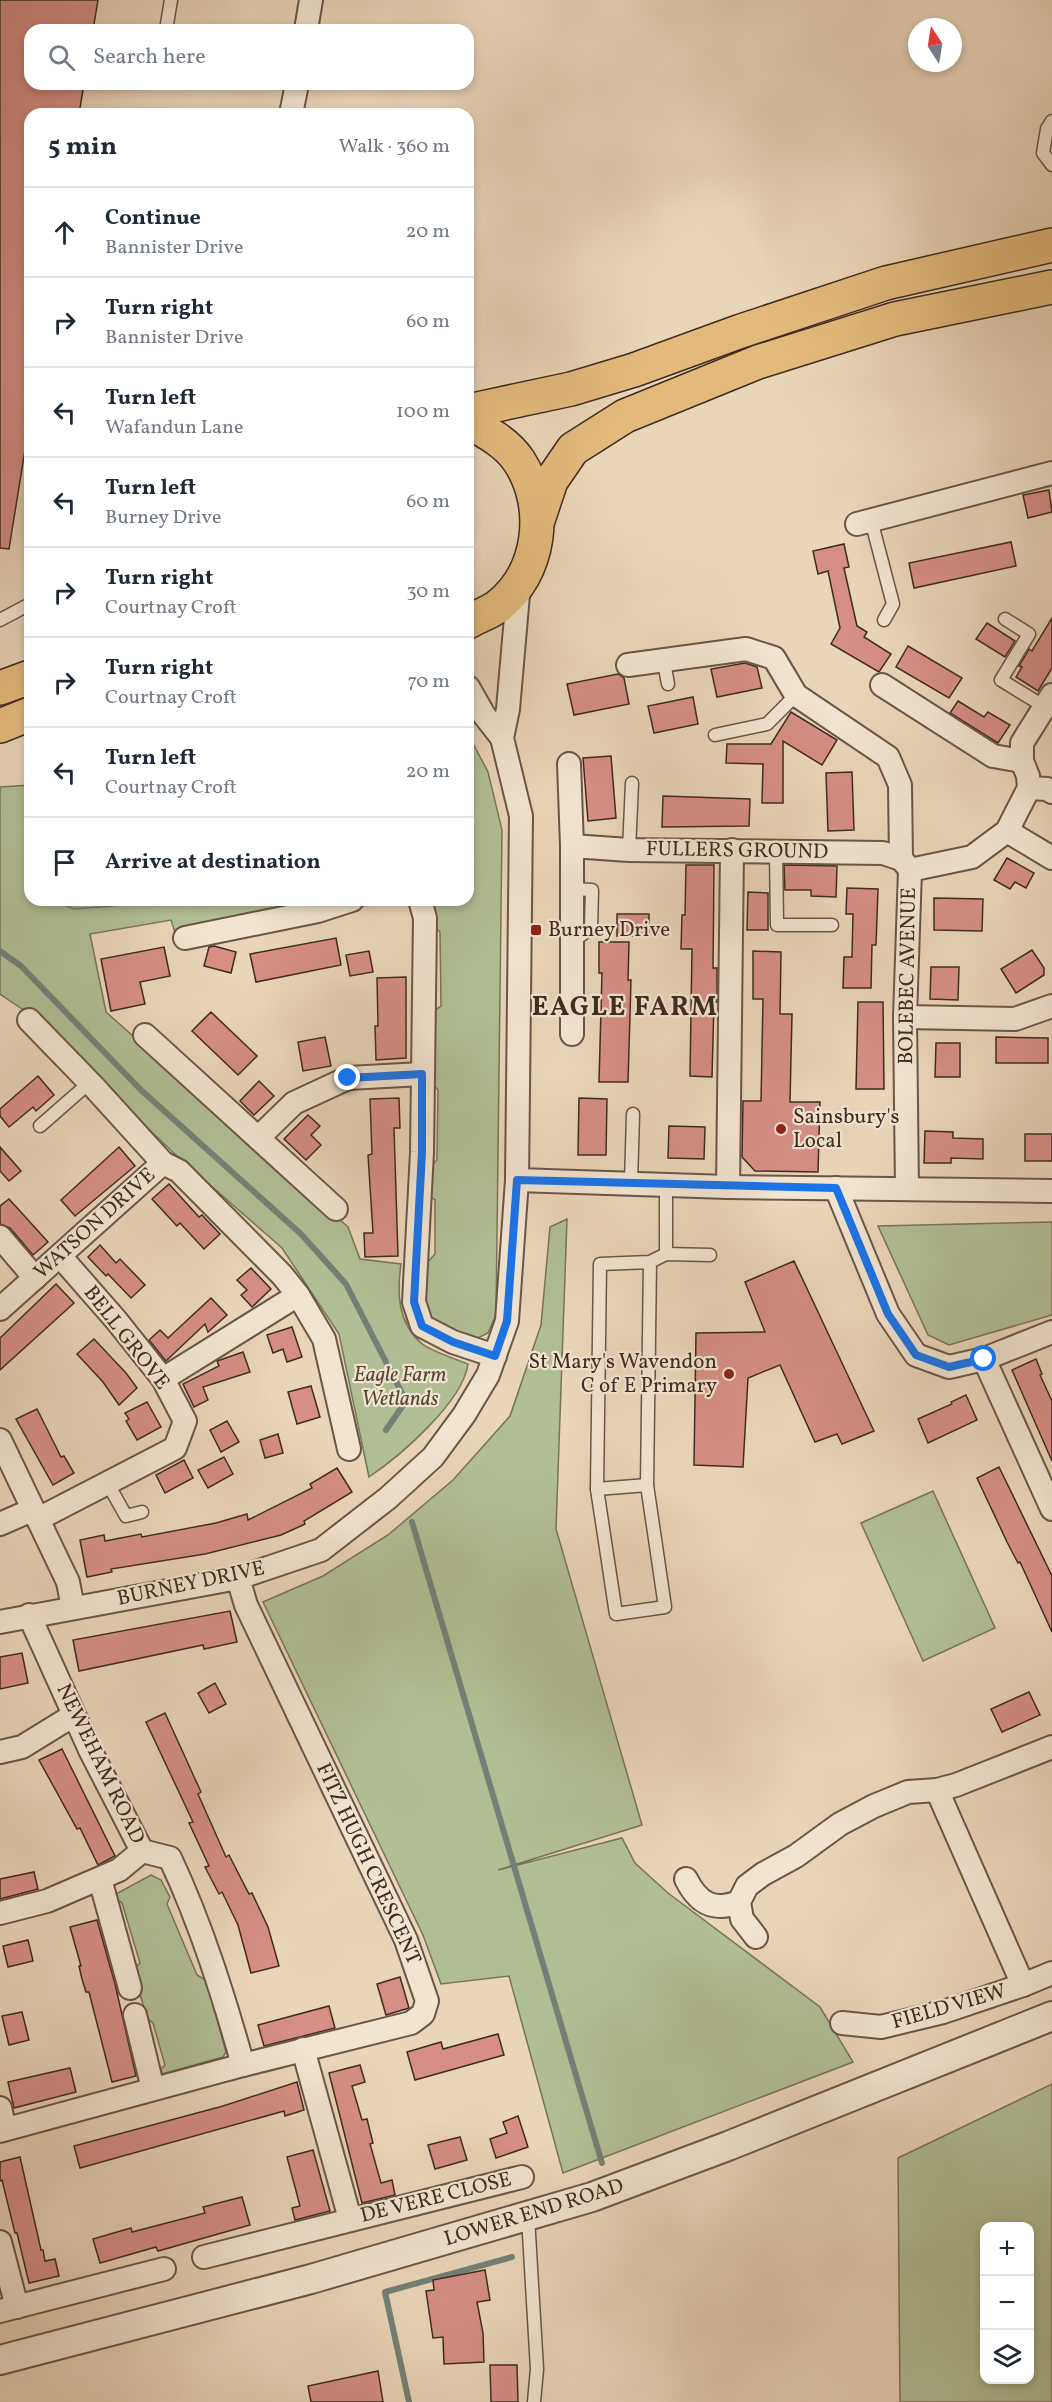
<!DOCTYPE html>
<meta charset="utf-8">
<style>
body{margin:0;font-family:Vollkorn,serif;background:#f6f6f7;color:#1f2937}
.controls{position:absolute;right:18px;bottom:18px;display:grid;overflow:hidden;border-radius:12px;box-shadow:0 3px 9px #0003}
.controls button{width:54px;height:54px;display:grid;place-items:center;padding:0;border:0;border-bottom:2px solid #e0e1e3;background:#fff;color:#1f2937;font:30px sans-serif}
.compass{position:absolute;left:908px;top:18px;width:54px;height:54px;border-radius:50%;background:#fff;box-shadow:0 3px 9px #0003;rotate:348deg}
.stop{position:absolute;width:18px;height:18px;margin:-14px;border:4px solid #1a73e8;border-radius:50%;background:#fff}
.stop.end{background:#1a73e8;border-color:#fff;box-shadow:0 2px 6px #0008}
.list{margin:0;padding:0;list-style:none}
h2{display:flex;justify-content:space-between;align-items:center;height:78px;margin:0;padding:0 24px;font-size:26px}
h2 small{font-size:20px;font-weight:400;color:#747a83}
.list li{display:grid;grid-template-columns:39px 1fr auto;gap:18px;align-items:center;box-sizing:border-box;height:90px;padding:0 24px;border-top:2px solid #e0e1e3}
.list b{display:block;font-size:22px;white-space:nowrap}
.list p{margin:0;font-size:20px;white-space:nowrap;color:#747a83}
.list em{font-size:20px;font-style:normal;color:#747a83}
.icon{flex:none;width:33px;height:33px;fill:none;stroke:currentColor;stroke-width:2;stroke-linecap:round;stroke-linejoin:round}
.map{position:relative;flex:none;width:1052px;height:2402px;overflow:hidden}
.search{position:absolute;background:#fff;box-shadow:0 3px 9px #0003;left:24px;top:24px;width:450px;height:66px;display:flex;align-items:center;gap:15px;box-sizing:border-box;padding:0 21px;border-radius:18px;color:#747a83;font-size:22px}
.panel{position:absolute;background:#fff;box-shadow:0 3px 9px #0003;left:24px;top:108px;width:450px;height:798px;border-radius:18px}
.map>svg:first-child{display:block}
</style>
<div class="map">
<svg width="1052" height="2402" viewBox="0 0 1052 2402">
<rect width="100%" height="100%" fill="#e9d5b8"/>
<filter id="stains"><feTurbulence type="fractalNoise" baseFrequency=".00333" numOctaves="4"/><feColorMatrix values="0 0 0 0 .2 0 0 0 0 .09 0 0 0 0 .02 0 0 0 .5 -.17"/></filter>
<radialGradient id="worn" r=".72"><stop offset=".6" stop-color="#630" stop-opacity="0"/><stop offset="1" stop-color="#630" stop-opacity=".3"/></radialGradient>
<!-- green -->
<g fill="#b1be93" stroke="#78745a" stroke-width="1.5" fill-rule="evenodd">
<path d="M468,734L488,772L502,830L496,1315L488,1333L472,1341L428,1318L422,1294L427,1263L435,1254V1200L428,1195L430,1166L437,1160L438,1090L428,1077L431,1013L441,1006L440,932L432,924L429,900H468Z"/>
<path d="M30,785V900H385L285,928L180,948L171,920L90,934L106,1012L348,1227L360,1259L401,1264C397,1292 397,1321 421,1343C430,1351 456,1359 468,1364C463,1402 400,1456 369,1477L339,1334L282,1248L177,1156L22,1009L0,994V787Z"/>
<path d="M567,1219L556,1529L642,1825L498,1870L622,1838L635,1863L668,1893L820,2007L853,2062L563,2173L509,1976L441,1984L423,1935L263,1602L323,1576L388,1535L453,1480L510,1416L541,1325L550,1227Z"/>
<path d="M1052,1222V1315L949,1345L928,1335L878,1226Z"/>
<path d="M933,1491L995,1628L923,1661L861,1523Z"/>
<path d="M151,1875L161,1880L170,1897L167,1904L197,1975L207,1981L226,2052L223,2057L162,2074L161,2069L165,2065L153,2023L147,2018L133,1970L140,1963L122,1903L116,1899L114,1895Z"/>
<path d="M1052,2084V2402H900L898,2158ZM984,2226H1030V2380H984Z"/>
</g>
<!-- water -->
<path fill="#97b9ae" stroke="#748076" stroke-width="1.5" d="M50,900H191L74,909Z"/>
<g fill="none" stroke-linecap="round" stroke-linejoin="round">
<!-- stream -->
<g stroke="#748076" stroke-width="6">
<path d="M0,951L21,966L141,1090L301,1234L346,1284L406,1401L386,1430"/>
<path d="M412,1522L602,2163"/>
<path d="M409,2402L385,2292L512,2257"/>
</g>
</g>
<!-- building -->
<g fill="#d68e86" stroke="#3f2b22" stroke-width="1.5">
<path d="M0,0H98L93,30H30V84H84L79,114H30V419L9,549L0,548Z"/>
<path d="M1049,490L1052,512L1028,518L1023,495Z"/>
<path d="M1011,542L1016,566L914,588L909,563Z"/>
<path d="M844,544L849,567L844,568L857,626L867,632L864,637L891,654L879,672L831,644L840,628L828,571L818,574L813,551Z"/>
<path d="M1052,618V668L1038,691L1016,677L1022,667L1019,666L1029,649L1032,651Z"/>
<path d="M987,623L1015,641L1005,657L976,639Z"/>
<path d="M908,646L962,678L949,698L896,667Z"/>
<path d="M745,663L757,667L762,688L717,697L711,669Z"/>
<path d="M618,674L624,678L629,704L574,715L567,684Z"/>
<path d="M693,697L698,724L654,733L648,706Z"/>
<path d="M958,701L984,717L988,712L1010,725L998,743L950,713Z"/>
<path d="M791,712L837,740L822,765L783,741V803H762L763,764L726,763L727,744H771Z"/>
<path d="M611,756L616,818L588,821L583,758Z"/>
<path d="M852,772L854,830L828,831L826,773Z"/>
<path d="M663,796L750,799L749,826L662,827Z"/>
<path d="M1007,858L1034,873L1026,888L1015,882L1010,889L994,880Z"/>
<path d="M686,865H714L713,968H717V1002H714L712,1077L690,1076L692,949H681L682,915H685Z"/>
<path d="M784,865L837,866L836,897L811,896V890H785Z"/>
<path d="M847,888L878,889L876,945H872L871,988H843L844,957H852L853,914H846Z"/>
<path d="M748,892L768,893V930H747Z"/>
<path d="M934,898L983,899L982,931L934,930Z"/>
<rect x="617" y="914" width="32" height="22"/>
<path d="M336,938L341,965L256,982L250,954Z"/>
<path d="M599,942H629L628,980H631L628,1082H599L602,973H599Z"/>
<path d="M214,946L236,952L231,973L204,966L209,947Z"/>
<path d="M164,947L170,976L140,982L145,1004L111,1011L101,959Z"/>
<path d="M1032,950L1044,968V975L1016,993L1001,969Z"/>
<path d="M369,951L373,972L350,976L346,955Z"/>
<path d="M753,951L781,952L780,1014H792L790,1102H820L818,1172L755,1171L742,1157L743,1101H761L763,999H753Z"/>
<path d="M931,967H959L958,1000L930,999Z"/>
<path d="M406,977V1058L376,1060L375,1026H378L377,978Z"/>
<path d="M858,1002H883L884,1089H856Z"/>
<path d="M211,1012L257,1056L238,1075L192,1031Z"/>
<path d="M325,1037L331,1066L303,1071L298,1042Z"/>
<path d="M996,1037L1048,1038V1063H996Z"/>
<path d="M936,1043H960V1077H935Z"/>
<path d="M38,1076L54,1095L36,1111L33,1107L9,1127L0,1116V1109Z"/>
<path d="M259,1081L274,1096L254,1115L240,1101Z"/>
<path d="M399,1098L400,1128H394L398,1256L365,1257L364,1233H373L368,1155L372,1154L370,1099Z"/>
<path d="M579,1098L607,1099L606,1155H578Z"/>
<path d="M308,1115L320,1126L311,1135L321,1145L306,1160L284,1139Z"/>
<path d="M669,1126L705,1127L704,1159L668,1158Z"/>
<path d="M925,1131L953,1132V1138L983,1139V1159L951,1158V1163H924Z"/>
<rect x="1025" y="1134" width="27" height="27"/>
<path d="M0,1147L21,1171L9,1181L0,1171Z"/>
<path d="M119,1147L135,1166L75,1216L61,1200Z"/>
<path d="M169,1184L199,1217L202,1215L220,1234L204,1249L180,1223L177,1226L152,1199Z"/>
<path d="M9,1199L48,1242L33,1255L10,1228L0,1224V1206Z"/>
<path d="M100,1245L116,1263L120,1259L145,1285L131,1298L108,1274L106,1276L88,1257Z"/>
<path d="M794,1261L874,1431L842,1444L837,1434L815,1442L780,1365L748,1378L743,1467L694,1465L696,1333L765,1332L745,1282Z"/>
<path d="M251,1268L271,1289L252,1307L241,1295L247,1290L237,1280Z"/>
<path d="M56,1284L74,1303L0,1370V1338Z"/>
<path d="M211,1298L227,1315L208,1332L205,1324L166,1361L149,1340L160,1330L168,1338Z"/>
<path d="M292,1327L302,1357L287,1362L283,1349L273,1353L267,1335Z"/>
<path d="M94,1339L126,1373L137,1388L119,1405L103,1382L77,1354Z"/>
<path d="M243,1352L250,1372L203,1387L208,1400L194,1407L183,1384L219,1366L217,1361L220,1360Z"/>
<path d="M1036,1359L1042,1374L1040,1375L1052,1401V1461L1012,1370Z"/>
<path d="M311,1386L320,1417L297,1424L288,1392Z"/>
<path d="M966,1395L977,1420L928,1443L918,1419L952,1404L951,1402Z"/>
<path d="M147,1402L161,1427L137,1440L126,1421L129,1419L125,1413Z"/>
<path d="M37,1409L61,1457L64,1456L74,1473L53,1485L16,1419Z"/>
<path d="M227,1421L239,1442L221,1452L210,1430Z"/>
<path d="M278,1434L283,1453L265,1458L260,1440Z"/>
<path d="M224,1457L233,1474L208,1488L198,1470Z"/>
<path d="M184,1460L193,1478L165,1493L156,1475Z"/>
<path d="M999,1467L1052,1576V1632L1020,1562L1018,1563L1007,1542L977,1478Z"/>
<path d="M337,1468L352,1492L304,1521L305,1524L281,1535L205,1554L111,1569L112,1572L87,1577L80,1540L104,1535L105,1541L141,1534L142,1537L216,1523L247,1514L248,1520L312,1488L310,1484Z"/>
<path d="M230,1611L237,1642L204,1649L203,1645L79,1671L73,1640Z"/>
<path d="M22,1653L28,1683L0,1689V1657Z"/>
<path d="M215,1683L226,1704L209,1713L198,1693Z"/>
<path d="M1029,1692L1040,1715L1002,1732L991,1709Z"/>
<path d="M165,1713L201,1792L198,1794L226,1857L229,1855L249,1894L252,1893L268,1927L279,1966L251,1973L238,1925L222,1892L219,1894L205,1867L209,1866L189,1823L193,1822L146,1722Z"/>
<path d="M62,1749L115,1856L98,1865L80,1828L77,1829L39,1760Z"/>
<path d="M34,1872L38,1889L0,1899V1879Z"/>
<path d="M97,1920L115,1984L136,2076L112,2082L89,1992H86L82,1979L79,1966H81L70,1927Z"/>
<path d="M28,1940L33,1961L8,1967L3,1946Z"/>
<path d="M400,1977L409,2008L386,2015L377,1984Z"/>
<path d="M329,2006L335,2028L264,2046L258,2025Z"/>
<path d="M22,2012L29,2040L9,2045L2,2016Z"/>
<path d="M498,2034L504,2055L415,2080L407,2052L441,2042L443,2049Z"/>
<path d="M360,2065L365,2082L352,2086L362,2120L367,2119L373,2143L370,2144L381,2183L392,2180L395,2195L362,2203L329,2073Z"/>
<path d="M70,2068L76,2092L14,2108L8,2082Z"/>
<path d="M297,2082L304,2110L285,2116L284,2111L80,2168L74,2146L223,2106Z"/>
<path d="M518,2116L528,2147L496,2158L490,2139L507,2133L503,2122Z"/>
<path d="M460,2137L467,2160L435,2169L428,2145Z"/>
<path d="M313,2150L330,2211L295,2220L292,2208L300,2206L287,2157Z"/>
<path d="M20,2157L41,2250H43L45,2261L55,2259L59,2276L29,2283L17,2233H15L2,2180L0,2181V2162Z"/>
<path d="M242,2197L250,2225L158,2251L156,2247L100,2263L93,2239L131,2228L132,2232L205,2213L203,2207Z"/>
<path d="M485,2270L490,2300L477,2302L483,2333L484,2362L444,2364L443,2337L433,2338L426,2291L434,2290L433,2280Z"/>
<path d="M490,2365H517L518,2402H491Z"/>
<path d="M378,2371L383,2402H311L308,2386Z"/>
</g>
<g fill="none" stroke-linecap="round" stroke-linejoin="round">
<!-- service casing -->
<g stroke="#6a5648" stroke-width="15">
<g id="service">
<path d="M166,30L171,0"/>
<path d="M1052,121L1047,129L1043,153L1052,165"/>
<path d="M871,520L893,604L884,620"/>
<path d="M1005,619L1029,634L1001,680L1045,707"/>
<path d="M0,620L30,604"/>
<path d="M664,662L668,684"/>
<path d="M715,735L767,724L796,695"/>
<path d="M629,850L632,783"/>
<path d="M776,851L777,925H832"/>
<path d="M572,889L592,890L591,928L572,942"/>
<path d="M40,1126L89,1083"/>
<path d="M631,1183L633,1114"/>
<path d="M666,1183V1254"/>
<path d="M650,1262L647,1485L665,1607L616,1614L597,1489L600,1264L650,1262L666,1254L710,1255"/>
<path d="M108,1484L126,1516L142,1512"/>
<path d="M597,1489L647,1485"/>
<path d="M528,2217L537,2369L534,2402"/>
</g>
</g>
<!-- minor casing -->
<g stroke="#6a5648" stroke-width="26">
<g id="minor">
<path d="M306,30L311,0"/>
<path d="M291,114L297,84"/>
<path d="M857,524L1052,473"/>
<path d="M628,665L746,649L774,658L796,695L888,757L900,785L901,859"/>
<path d="M882,685L993,756L1022,761"/>
<path d="M468,687L484,715L502,738"/>
<path d="M569,764L572,846V1034"/>
<path d="M1029,788L1047,789L1052,792"/>
<path d="M1007,831L1052,858"/>
<path d="M572,846L629,850L883,853L901,859L909,868"/>
<path d="M420,900L425,918L422,1152L414,1302L422,1326L453,1342L495,1356"/>
<path d="M185,938L318,911L352,900"/>
<path d="M905,1017L1015,1019L1052,1006"/>
<path d="M29,1020L94,1087L163,1163L179,1171L282,1275L298,1295L324,1339L349,1449"/>
<path d="M145,1035L336,1209"/>
<path d="M258,1138L294,1103L348,1078L422,1074"/>
<path d="M517,1180L728,1187L1052,1191"/>
<path d="M728,1187L732,850"/>
<path d="M836,1188L888,1314L916,1355L949,1367L984,1359L1052,1332"/>
<path d="M907,1189L905,1017L910,870L972,857L1007,831L1029,788L1028,776L1022,761V743L1052,695"/>
<path d="M0,1237L35,1278"/>
<path d="M0,1309L163,1163"/>
<path d="M984,1359L1052,1509"/>
<path d="M163,1379L298,1295"/>
<path d="M0,1440L68,1582L73,1608"/>
<path d="M38,1519L175,1448L185,1421L163,1379L116,1320L60,1256"/>
<path d="M0,1524L32,1510"/>
<path d="M29,1615L90,1750L142,1851L170,1858C201,1924 223,1994 243,2065"/>
<path d="M0,1622L238,1578L321,1550L388,1498L433,1457L464,1415L488,1375L507,1321L517,1180L521,816L502,738L508,709L519,583"/>
<path d="M0,1752L22,1747L74,1715"/>
<path d="M937,1790L1023,1985"/>
<path d="M100,1879L130,1988"/>
<path d="M686,1879C698,1903 713,1912 739,1902"/>
<path d="M0,1913L47,1901L119,1870L142,1851"/>
<path d="M756,1937L742,1919L739,1902L747,1886L763,1874L796,1856L840,1824L874,1806L908,1792L937,1790L956,1785L1052,1747"/>
<path d="M135,2015L153,2089"/>
<path d="M842,2023L881,2027L943,2012L1023,1985L1052,1973"/>
<path d="M303,2049L350,2219"/>
<path d="M0,2108L5,2129"/>
<path d="M0,2131L243,2065L411,2023L423,2014L427,2001L406,1940L246,1605L238,1578"/>
<path d="M0,2242L17,2307"/>
<path d="M204,2257L522,2177"/>
<path d="M0,2311L164,2269"/>
</g>
</g>
<!-- tertiary casing -->
<g stroke="#6a5648" stroke-width="32">
<path id="tertiary" d="M0,2360L311,2279L592,2197L728,2146L1052,2016"/>
</g>
<!-- trunk casing -->
<g stroke="#3f2b22" stroke-width="36">
<g id="trunk">
<path d="M468,411L571,389L634,370L741,331L886,283L1052,245"/>
<path d="M468,422C487,432 507,443 519,461C549,507 541,573 497,607C488,613 477,617 468,622"/>
<path d="M538,520L551,481L573,449L625,416L758,362L895,319L1052,287"/>
<path d="M0,688L30,677"/>
<path d="M0,726L30,714"/>
</g>
</g>
<!-- service -->
<use href="#service" stroke="#f1e4d1" stroke-width="12"/>
<!-- minor -->
<use href="#minor" stroke="#f1e4d1" stroke-width="22"/>
<!-- tertiary -->
<use href="#tertiary" stroke="#f1e4d1" stroke-width="28"/>
<!-- trunk -->
<use href="#trunk" stroke="#e4ba7c" stroke-width="33"/>
</g>
<g fill="none" stroke-linecap="round" stroke-linejoin="round">
<!-- route -->
<path stroke="#1a73e8" stroke-width="8" d="M348,1078L422,1074V1152L414,1302L422,1326L453,1342L495,1356L507,1321L517,1180L836,1188L888,1314L916,1355L949,1367L984,1359"/>
</g>
<!-- markers -->
<g fill="#8f2418" stroke="#f1e4d1" stroke-width="2">
<rect x="530" y="924" width="12" height="12" rx="3"/>
<circle cx="781" cy="1129" r="6"/>
<circle cx="729" cy="1374" r="6"/>
</g>
<g text-anchor="middle" dominant-baseline="central" stroke-width="4.5" stroke-linejoin="round" paint-order="stroke">
<!-- street labels -->
<g font-size="21" fill="#3f2b22" stroke="#f1e4d1">
<text transform="translate(737 851) rotate(1)">FULLERS GROUND</text>
<text transform="translate(908 976) rotate(-89)">BOLEBEC AVENUE</text>
<text transform="translate(95 1224) rotate(-42)">WATSON DRIVE</text>
<text transform="translate(126 1338) rotate(52)">BELL GROVE</text>
<text transform="translate(191 1584) rotate(-12)">BURNEY DRIVE</text>
<text transform="translate(100 1764) rotate(64)">NEWEHAM ROAD</text>
<text transform="translate(368 1864) rotate(65)">FITZ HUGH CRESCENT</text>
<text transform="translate(949 2007) rotate(-16)">FIELD VIEW</text>
<text transform="translate(436 2198) rotate(-14)">DE VERE CLOSE</text>
<text transform="translate(534 2213) rotate(-17)">LOWER END ROAD</text>
</g>
<!-- poi labels -->
<g font-size="21" fill="#3f2b22" stroke="#f1e4d1" text-anchor="start">
<text x="548" y="930">Burney Drive</text>
<text x="793" y="1117">Sainsbury's<tspan x="793" dy="24">Local</tspan></text>
<text x="717" y="1362" text-anchor="end">St Mary's Wavendon<tspan x="717" dy="24">C of E Primary</tspan></text>
</g>
<!-- park labels -->
<g font-size="21" font-style="italic" fill="#564839" stroke="#f1e4d1">
<text x="400" y="1375">Eagle Farm<tspan x="400" dy="24">Wetlands</tspan></text>
</g>
<!-- district labels -->
<g font-size="27" font-weight="bold" letter-spacing="1.5" fill="#3f2b22" stroke="#f1e4d1">
<text x="625" y="1008">EAGLE FARM</text>
</g>
</g>
<rect width="100%" height="100%" filter="url(#stains)"/>
<rect width="100%" height="100%" fill="url(#worn)"/>
</svg>
<div class="controls">
<button>+</button>
<button>−</button>
<button><svg class="icon" aria-label="layers" viewBox="0 0 24 24"><path d="M12 4l9 5-9 5-9-5zM3 14l9 5 9-5"/></svg></button>
</div>
<svg class="compass" viewBox="-18 -18 36 36"><path d="M0-13l5 13h-10z" fill="#e53935"/><path d="M0 13l5-13h-10z" fill="#747a83"/></svg>
<div class="stop" style="left:984px;top:1359px"></div>
<div class="stop end" style="left:348px;top:1078px"></div>
<div class="search"><svg class="icon" aria-label="search" viewBox="0 0 24 24"><circle cx="10" cy="10" r="6"/><path d="M15 15l6 6"/></svg>Search here</div>
<section class="panel">
<h2>5 min<small>Walk · 360 m</small></h2>
<ul class="list">
<li><svg class="icon" aria-label="ahead" viewBox="0 0 24 24"><path d="M12 20V5M6 11l6-6 6 6"/></svg><div><b>Continue</b><p>Bannister Drive</p></div><em>20 m</em></li>
<li><svg class="icon" aria-label="right" viewBox="0 0 24 24"><path d="M7 20v-9h11M14 6l5 5-5 5"/></svg><div><b>Turn right</b><p>Bannister Drive</p></div><em>60 m</em></li>
<li><svg class="icon" aria-label="left" viewBox="0 0 24 24"><path d="M17 20v-9H6M10 6l-5 5 5 5"/></svg><div><b>Turn left</b><p>Wafandun Lane</p></div><em>100 m</em></li>
<li><svg class="icon" aria-label="left" viewBox="0 0 24 24"><path d="M17 20v-9H6M10 6l-5 5 5 5"/></svg><div><b>Turn left</b><p>Burney Drive</p></div><em>60 m</em></li>
<li><svg class="icon" aria-label="right" viewBox="0 0 24 24"><path d="M7 20v-9h11M14 6l5 5-5 5"/></svg><div><b>Turn right</b><p>Courtnay Croft</p></div><em>30 m</em></li>
<li><svg class="icon" aria-label="right" viewBox="0 0 24 24"><path d="M7 20v-9h11M14 6l5 5-5 5"/></svg><div><b>Turn right</b><p>Courtnay Croft</p></div><em>70 m</em></li>
<li><svg class="icon" aria-label="left" viewBox="0 0 24 24"><path d="M17 20v-9H6M10 6l-5 5 5 5"/></svg><div><b>Turn left</b><p>Courtnay Croft</p></div><em>20 m</em></li>
<li><svg class="icon" aria-label="arrive" viewBox="0 0 24 24"><path d="M6 21V4h12l-3 4 3 4H6"/></svg><div><b>Arrive at destination</b></div></li>
</ul>
</section>
</div>
